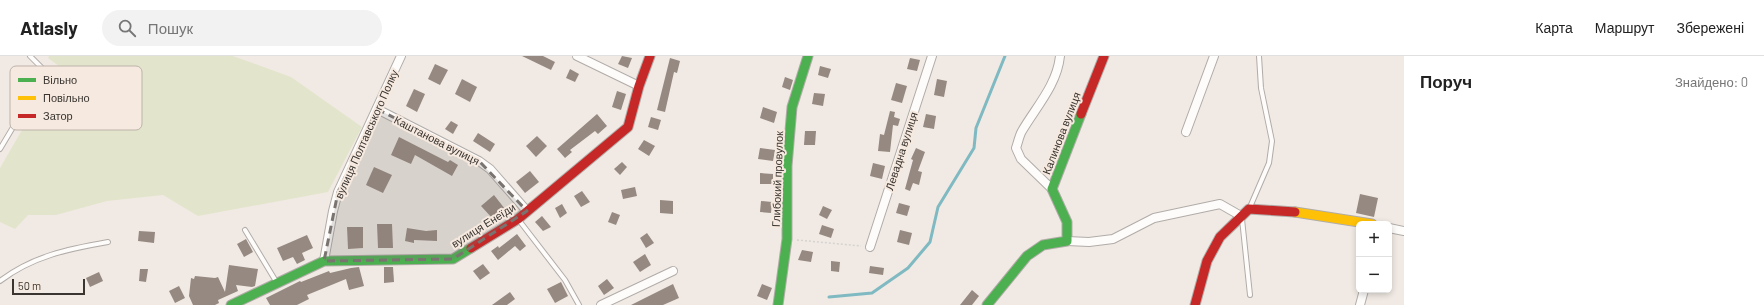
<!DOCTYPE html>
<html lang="uk">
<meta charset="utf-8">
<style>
body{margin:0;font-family:Barlow,sans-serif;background:#f2f2f2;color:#222}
.controls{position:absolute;right:12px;bottom:12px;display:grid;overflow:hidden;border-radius:6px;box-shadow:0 2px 6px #0003}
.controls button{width:36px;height:36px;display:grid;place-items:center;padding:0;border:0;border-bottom:1px solid #e0e0e0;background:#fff;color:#222;font:20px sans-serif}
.scale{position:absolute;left:12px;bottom:10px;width:73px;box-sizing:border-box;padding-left:4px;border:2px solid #3a3531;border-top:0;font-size:11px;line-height:14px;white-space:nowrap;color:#3a3531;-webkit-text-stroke:3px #f6e9df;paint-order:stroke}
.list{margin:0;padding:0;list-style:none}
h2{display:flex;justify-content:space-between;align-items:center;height:52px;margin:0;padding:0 16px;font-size:17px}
h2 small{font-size:13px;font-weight:400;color:#767676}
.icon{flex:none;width:22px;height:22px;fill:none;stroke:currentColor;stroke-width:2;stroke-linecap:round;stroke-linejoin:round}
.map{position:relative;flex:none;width:1404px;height:249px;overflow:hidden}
header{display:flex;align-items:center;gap:24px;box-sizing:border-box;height:56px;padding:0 20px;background:#fff;border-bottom:1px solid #e0e0e0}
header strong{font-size:19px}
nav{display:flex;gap:22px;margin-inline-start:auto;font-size:14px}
.search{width:280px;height:36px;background:#f2f2f2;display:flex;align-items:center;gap:10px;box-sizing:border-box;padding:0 14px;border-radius:22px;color:#767676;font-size:15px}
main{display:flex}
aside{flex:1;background:#fff}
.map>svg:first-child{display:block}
</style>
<header>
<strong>Atlasly</strong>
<div class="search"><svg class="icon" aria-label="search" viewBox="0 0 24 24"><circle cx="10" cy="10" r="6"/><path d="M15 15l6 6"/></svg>Пошук</div>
<nav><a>Карта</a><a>Маршрут</a><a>Збережені</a></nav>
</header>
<main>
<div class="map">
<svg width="1404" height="249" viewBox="0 0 1404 249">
<rect width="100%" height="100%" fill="#f1eae4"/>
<!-- green -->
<path fill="#e2e5cb" d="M49,0H233L291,21L362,71L328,136L198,160L163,139L107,145L56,159H28L15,173L0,166V112L59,10L48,2Z"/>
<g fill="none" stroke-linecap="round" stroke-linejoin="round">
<!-- stream -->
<path stroke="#7fb9c2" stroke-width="3" d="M829,241L872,237L908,212L930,186L938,151L974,92L976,72L1005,0"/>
</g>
<!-- building -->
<g fill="#968981">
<path d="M522,0H543L555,6L551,14Z"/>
<path d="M622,0L632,2L628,12L618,8Z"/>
<path d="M670,2L680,5L677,17L674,16L665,56L657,54Z"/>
<path d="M910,2L920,4L917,15L907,13Z"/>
<path d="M435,8L448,14L440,29L428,23Z"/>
<path d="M820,10L831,13L828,22L818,19Z"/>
<path d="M570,13L579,18L575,26L566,22Z"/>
<path d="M785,21L793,24L790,34L782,31Z"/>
<path d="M462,23L477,31L470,46L455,38Z"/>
<path d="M937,23L947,25L944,41L934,39Z"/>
<path d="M896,27L907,30L902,47L891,44Z"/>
<path d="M414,33L425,38L417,56L406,50Z"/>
<path d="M617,35L626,38L621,54L612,51Z"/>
<path d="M814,37L825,38L823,50L812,48Z"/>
<path d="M763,51L777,56L774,67L760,62Z"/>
<path d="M890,55L895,56L894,61L900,63L898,70L893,69L890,96L878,95L880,78L884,79Z"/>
<path d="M597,58L607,70L598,78L595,75L570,94L572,96L565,102L557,93Z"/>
<path d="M926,58L936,60L934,73L923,71Z"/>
<path d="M651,61L661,64L658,74L648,71Z"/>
<path d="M451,65L458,69L453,78L445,73Z"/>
<path d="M805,75H816L815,89H804Z"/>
<path d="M478,77L495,88L490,96L473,85Z"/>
<path d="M537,80L547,90L536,101L526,90Z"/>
<path d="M399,81L448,106L450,104L458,109L452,120L415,99L411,108L391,99Z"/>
<path d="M644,84L655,90L649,100L638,93Z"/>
<path d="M760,92L775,94L773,105L758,103Z"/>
<path d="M916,92L925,96L918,115L922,116L919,129L913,127L910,135L905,133L913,104L911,103Z"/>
<path d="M622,106L627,111L620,119L614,113Z"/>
<path d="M873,107L885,110L882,123L870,120Z"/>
<path d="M374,111L392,119L383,137L366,129Z"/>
<path d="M530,115L539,126L525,137L516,126Z"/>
<path d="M760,117L773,118V128H760Z"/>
<path d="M635,131L637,140L623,143L621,134Z"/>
<path d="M582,135L590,146L581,151L574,140Z"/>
<path d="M1360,138L1378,142L1374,161L1356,157Z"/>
<path d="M494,139L505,153L493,163L481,150Z"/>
<path d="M660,144L673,145V158L660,157Z"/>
<path d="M761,145L772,146L771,157L760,156Z"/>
<path d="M899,147L910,150L907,160L896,157Z"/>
<path d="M562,148L567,157L560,162L555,152Z"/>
<path d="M823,150L832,154L827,163L819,159Z"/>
<path d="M612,156L620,159L616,169L608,166Z"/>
<path d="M542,160L551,171L543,175L535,166Z"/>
<path d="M377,168H392L393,192H378Z"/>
<path d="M822,169L834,173L831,182L819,178Z"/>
<path d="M347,171H363V192L348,193Z"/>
<path d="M407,172L426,175L437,174V185L414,184V187L405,185Z"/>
<path d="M900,174L912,177L909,189L897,186Z"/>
<path d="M139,175L155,176L154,187L138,185Z"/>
<path d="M647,177L654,187L646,192L640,182Z"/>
<path d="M517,178L526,190L520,195L515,190L498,204L491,195L498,190L499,192Z"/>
<path d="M307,179L313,192L302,197L305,204L297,208L293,201L283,205L277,192Z"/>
<path d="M246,183L253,196L244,201L237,188Z"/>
<path d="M802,194L813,196L811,206L798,204Z"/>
<path d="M645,198L651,209L640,216L633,206Z"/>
<path d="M831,205L840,206L839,216L831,215Z"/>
<path d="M483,208L490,217L480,224L473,215Z"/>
<path d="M229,209L258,213L255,230L252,231L236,229L238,235L218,244L219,247L215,249H193L189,240L191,222L194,223L195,220L215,222L218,221L225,236Z"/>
<path d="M870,210L884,212L883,219L869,217Z"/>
<path d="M359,211L364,230L349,234L346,223L307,239L309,243L297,249H270L266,242L300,225L301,226L329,215L330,217L351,212Z"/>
<path d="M384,211H393L394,226L384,227Z"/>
<path d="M140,213H148L146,226L139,225Z"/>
<path d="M99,216L103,225L90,231L86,222Z"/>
<path d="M607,223L614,232L604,239L598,230Z"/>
<path d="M561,226L568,240L555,247L547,233Z"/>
<path d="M673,228L679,242L663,249H631Z"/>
<path d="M762,228L772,232L767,244L757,240Z"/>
<path d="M179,230L185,242L175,247L169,235Z"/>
<path d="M972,234L979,240L972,249H960Z"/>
<path d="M510,236L515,243L507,249H492Z"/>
</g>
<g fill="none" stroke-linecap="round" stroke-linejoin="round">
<!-- lane casing -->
<g stroke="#b1aca8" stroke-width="6">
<g id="lane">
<path d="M0,93L46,16L30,0"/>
<path d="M1250,151L1269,107L1272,85L1261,32L1259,0"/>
<path d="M518,163L565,224L579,249"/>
<path d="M1242,163L1250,239"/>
<path d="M245,174L277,227"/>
<path d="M0,225C33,200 68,193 108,186"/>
</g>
</g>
<!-- street casing -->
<g stroke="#b1aca8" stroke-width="10">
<g id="street">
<path d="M577,0L639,30"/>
<path d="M377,53L479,105L490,113L527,155"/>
<path d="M1186,76L1214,0"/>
<path d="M1052,133L1021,103L1016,92C1018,87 1019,80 1022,75C1036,51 1057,29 1060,0"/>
<path d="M1389,172L1404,175"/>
<path d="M1067,185L1089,186L1113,183L1154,162L1220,148L1241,160"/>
<path d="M870,191L932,0"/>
<path d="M324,205L333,155L338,136L401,0"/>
<path d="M601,249L673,215"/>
<path d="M1360,249L1364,234"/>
</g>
</g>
<!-- fast casing -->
<g stroke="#b1aca8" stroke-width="11">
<g id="fast">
<path d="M231,249L324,205L453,203L471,192"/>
<path d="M778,249L787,183V110L792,51L808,0"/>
<path d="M987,249L1027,200L1043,189L1067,185V166L1052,133L1081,58"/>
</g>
</g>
<!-- slow casing -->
<g stroke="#b1aca8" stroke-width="11">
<path id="slow" d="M1295,156L1372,168"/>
</g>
<!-- jam casing -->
<g stroke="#b1aca8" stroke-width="11">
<g id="jam">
<path d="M1081,58L1104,0"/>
<path d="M471,192L518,163L628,71L639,30L650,0"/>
<path d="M1195,249L1207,205L1220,181L1249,153L1295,156"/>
</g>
</g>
<!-- path -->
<path stroke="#d6d3d1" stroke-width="1.5" stroke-dasharray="2 2" stroke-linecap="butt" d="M797,184L861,190"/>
<!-- lane -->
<use href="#lane" stroke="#fdfcfb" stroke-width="4"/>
<!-- street -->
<use href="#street" stroke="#fdfcfb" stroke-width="8"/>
<!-- fast -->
<use href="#fast" stroke="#4caf50" stroke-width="9"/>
<!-- slow -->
<use href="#slow" stroke="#ffc107" stroke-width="9"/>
<!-- jam -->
<use href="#jam" stroke="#c62828" stroke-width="9"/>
</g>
<!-- marked area -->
<path fill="#7a7470" fill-opacity="0.2" stroke="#7a7470" stroke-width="3" stroke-dasharray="8 5" stroke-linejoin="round" d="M377,53L479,105L527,155L453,203L324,205L338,136Z"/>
<g text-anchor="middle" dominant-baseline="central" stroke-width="4" stroke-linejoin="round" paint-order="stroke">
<!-- street labels -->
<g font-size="11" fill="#3a3531" stroke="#f6e9df">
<text transform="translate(1061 77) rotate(-69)">Калинова вулиця</text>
<text transform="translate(366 78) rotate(-66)">вулиця Полтавського Полку</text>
<text transform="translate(437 84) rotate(27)">Каштанова вулиця</text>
<text transform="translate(901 95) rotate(-72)">Левадна вулиця</text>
<text transform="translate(777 123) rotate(-88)">Глибокий провулок</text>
<text transform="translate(483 169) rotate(-32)">вулиця Енеїди</text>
</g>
</g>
<!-- legend -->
<rect x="10" y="10" width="132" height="64" rx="6" fill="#f6e9df" stroke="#beb3ab" stroke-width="1"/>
<rect x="18" y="22" width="18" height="4" fill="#4caf50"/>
<rect x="18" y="40" width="18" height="4" fill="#ffc107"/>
<rect x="18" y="58" width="18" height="4" fill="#c62828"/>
<g font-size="11" fill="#3a3531">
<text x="43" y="28">Вільно</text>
<text x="43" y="46">Повільно</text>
<text x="43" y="64">Затор</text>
</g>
</svg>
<div class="controls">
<button>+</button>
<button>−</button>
</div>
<div class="scale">50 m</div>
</div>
<aside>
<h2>Поруч<small>Знайдено: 0</small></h2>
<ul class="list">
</ul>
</aside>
</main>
